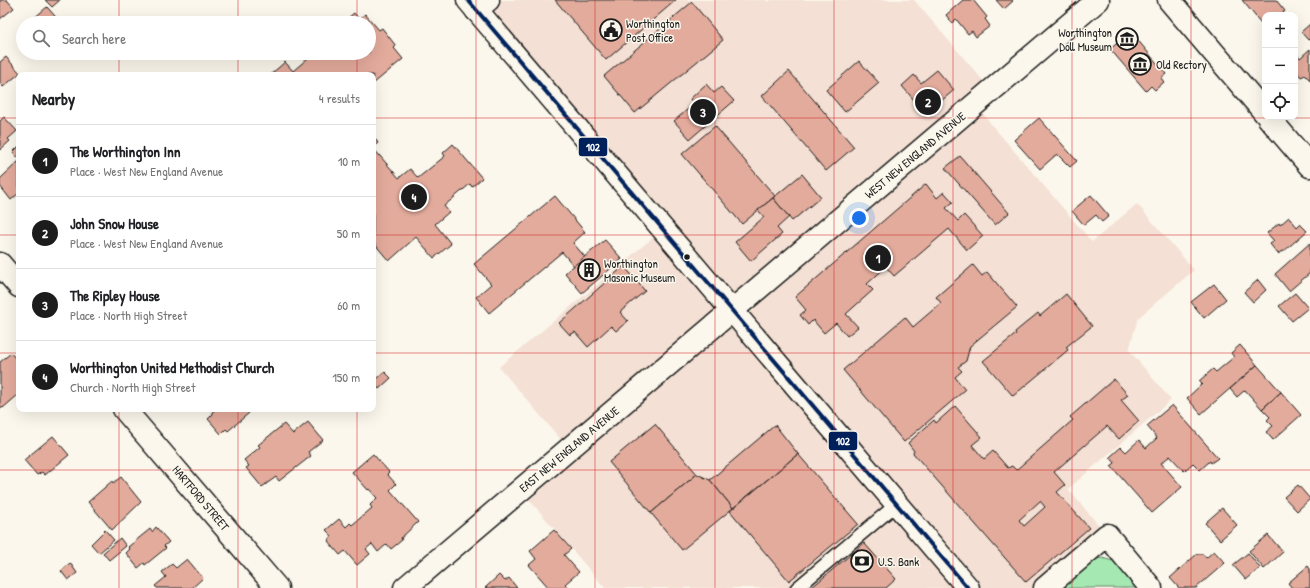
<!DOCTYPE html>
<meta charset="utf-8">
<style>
body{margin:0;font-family:"Patrick Hand",sans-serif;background:#f6f6f6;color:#202124}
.controls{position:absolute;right:12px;top:12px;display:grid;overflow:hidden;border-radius:8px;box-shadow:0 4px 16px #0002}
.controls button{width:36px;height:36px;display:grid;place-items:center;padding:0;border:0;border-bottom:1px solid #e0e0e0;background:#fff;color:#202124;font:20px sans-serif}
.you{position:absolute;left:859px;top:218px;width:14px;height:14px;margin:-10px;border:3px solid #fff;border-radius:50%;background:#1a73e8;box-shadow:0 0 0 6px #1a73e833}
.badge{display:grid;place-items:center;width:26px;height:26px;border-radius:50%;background:#1c1c1c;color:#fff;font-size:13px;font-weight:700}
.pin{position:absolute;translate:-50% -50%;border:2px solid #fff;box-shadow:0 1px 4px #0006}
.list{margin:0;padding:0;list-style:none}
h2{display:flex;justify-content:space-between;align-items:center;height:52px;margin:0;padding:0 16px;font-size:17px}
h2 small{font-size:13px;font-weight:400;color:#757577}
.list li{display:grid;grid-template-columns:26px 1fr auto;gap:12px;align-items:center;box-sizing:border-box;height:72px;padding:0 16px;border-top:1px solid #e0e0e0}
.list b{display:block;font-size:15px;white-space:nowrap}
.list p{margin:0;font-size:13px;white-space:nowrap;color:#757577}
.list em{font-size:13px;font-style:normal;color:#757577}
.icon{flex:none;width:22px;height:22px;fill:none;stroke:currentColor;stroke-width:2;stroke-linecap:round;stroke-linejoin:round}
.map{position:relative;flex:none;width:1310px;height:588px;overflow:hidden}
.search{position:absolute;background:#fff;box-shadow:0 4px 16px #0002;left:16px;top:16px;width:360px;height:44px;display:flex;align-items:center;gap:10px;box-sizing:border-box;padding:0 14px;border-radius:22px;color:#757577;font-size:15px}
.panel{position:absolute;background:#fff;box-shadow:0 4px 16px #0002;left:16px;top:72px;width:360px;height:340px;border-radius:8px}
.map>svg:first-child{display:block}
</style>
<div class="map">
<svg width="1310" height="588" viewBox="0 0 1310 588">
<rect width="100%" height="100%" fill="#fbf7ec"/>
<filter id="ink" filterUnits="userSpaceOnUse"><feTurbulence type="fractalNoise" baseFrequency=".025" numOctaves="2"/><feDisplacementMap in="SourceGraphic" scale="8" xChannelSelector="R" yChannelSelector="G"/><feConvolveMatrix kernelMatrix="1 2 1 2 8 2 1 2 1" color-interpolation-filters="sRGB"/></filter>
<g filter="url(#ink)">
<!-- built -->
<path fill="#f4e0d4" d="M468,0H766L768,2L771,0H914L992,91L976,104L991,124L1092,242L1137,204L1194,270L1138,318L1129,350L1171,400L1068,489L1107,535L1045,588H605L521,490L569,449L499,367L663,229Z"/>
<!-- green -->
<path fill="#a5e8b2" stroke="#608267" d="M1102,558L1117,562L1141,588H1061L1096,559Z"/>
<!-- building -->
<g fill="#e3ab9c" stroke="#1c1c1c" fill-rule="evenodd">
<path d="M0,0H7L14,8L0,19Z"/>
<path d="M45,0H60L52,7Z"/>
<path d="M555,0H676L606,60Z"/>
<path d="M963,0H973L987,17L985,19L990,26L976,37L972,31L968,34L956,19L952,23L946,15Z"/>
<path d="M996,0H1012L1013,1L1004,9Z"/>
<path d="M1242,0H1276L1285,11L1283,12L1285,15H1265V28Z"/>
<path d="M692,2L723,40L635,113L604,76Z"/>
<path d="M47,7L61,23H37L33,19Z"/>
<path d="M354,13L359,19L365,14L379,30L382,28L396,46L394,48L403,59L373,84V75H270L285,62L293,71L314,53H369V23H342Z"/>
<path d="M1310,24V39L1308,40L1301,32Z"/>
<path d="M1131,32L1166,74L1161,78L1164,82L1155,90L1151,86L1146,91L1110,49Z"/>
<path d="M1310,49V80L1305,75L1301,77L1295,70V52L1300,58Z"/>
<path d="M6,57L20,73L3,87L0,83V62Z"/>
<path d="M859,61L879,83L845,112L826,90Z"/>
<path d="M937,70L954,90L926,114L902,86L914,75L921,83Z"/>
<path d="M789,71L854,147L826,171L762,96Z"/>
<path d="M706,84L714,93L721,87L734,101L690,139L674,121L694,104L690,99Z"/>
<path d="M4,117L17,131L8,139L10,141L0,150V121Z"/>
<path d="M1039,118L1077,161L1070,167L1057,154L1040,169L1014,140Z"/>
<path d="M715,126L775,196L742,224L682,154Z"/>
<path d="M373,136L378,143L373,147Z"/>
<path d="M453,144L482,178L472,187L470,184L444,206L449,212L435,224L451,244L434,258L416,237L389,261L373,242V148L399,178L410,169L418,178L445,156L443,153Z"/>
<path d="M19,146V159L13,152Z"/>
<path d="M960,156L1009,213L995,225L945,168Z"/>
<path d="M19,161V193L11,200L0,186V179Z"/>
<path d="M802,174L821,197L792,221L773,198Z"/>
<path d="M926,184L937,198L944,192L953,202L946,208L958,221L964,215L983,236L967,250L949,229L894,276L886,267L867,284L873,290L846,314L858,327L847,336L836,323L824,333L813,320L808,325L800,315L806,310L795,297Z"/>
<path d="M1091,195L1109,216L1102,222L1096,215L1084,225L1072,211Z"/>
<path d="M555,196L585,232L573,243L585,257L574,266L562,252L489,313L476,297L491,284L474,264Z"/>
<path d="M773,198L789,217L777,228L782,234L751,261L735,242L764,217L758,210Z"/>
<path d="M1289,217L1297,227L1300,224L1307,231L1283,252L1282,251L1278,254L1270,244L1274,241L1267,233L1279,223L1280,225Z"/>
<path d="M605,240L622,259L582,293L565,273Z"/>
<path d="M1310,243V273L1289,291L1275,274Z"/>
<path d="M973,265L982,276L987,272L1017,307L970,346L966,361L958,367L962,371L955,377L965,390L904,442L843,370L905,317L913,327L941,303L936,297Z"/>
<path d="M624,266L645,291L620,312L628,321L616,331L611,326L588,347L575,332L570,335L559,323Z"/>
<path d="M1258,280L1266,290L1253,302L1244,292Z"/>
<path d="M1214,284L1226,299L1204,318L1191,302Z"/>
<path d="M1295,293L1308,308L1292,321L1279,306Z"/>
<path d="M1066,294L1092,326L1066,347L1068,350L1013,396L983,361L1016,334L1015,332L1038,313L1040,316Z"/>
<path d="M1240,345L1257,365L1201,414L1187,398L1202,384L1199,381L1213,369L1216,372L1234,357L1231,353Z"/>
<path d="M11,353L19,363V394L3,408L2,407L0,408V362Z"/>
<path d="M1257,365L1281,392L1262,409L1245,390L1237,397L1230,389Z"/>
<path d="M385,372L391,378L379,389L373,382Z"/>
<path d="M1114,379L1128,395L1121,400L1139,421L1119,439L1107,426L1054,472L1065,485L1057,492L1089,528L1026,582L913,453L914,451L908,443L934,420L936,423L955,406L982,437L972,445L984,459L993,451L1008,468L1012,466L1016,470L1073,420L1070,417ZM1040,501L1045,507L1024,526L1019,520Z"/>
<path d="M1281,392L1301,415L1273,440L1266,432L1273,426L1267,420L1270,417L1262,409Z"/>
<path d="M1172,405L1218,458L1211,463L1210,461L1200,470L1193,463L1184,471L1170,456L1161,463L1182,487L1152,513L1111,466L1115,463L1110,457L1121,447L1126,452L1139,440L1146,448L1157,438L1147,426Z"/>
<path d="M216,409H245L249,413L228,431L226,429L221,434L208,419L213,414L212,412Z"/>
<path d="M308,422L323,440L308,452L311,456L279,481L276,477L262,487L246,468L249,466L244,460L260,447L258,445L284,424L293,434Z"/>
<path d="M655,424L697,474L651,513L609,462Z"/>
<path d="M775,425L798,454L733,508L710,480Z"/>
<path d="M53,436L69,455L45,475L42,472L37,475L24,460Z"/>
<path d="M373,454L389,472L387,474L396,484L390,490L418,522L401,538L402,540L391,549L387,544L378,552L372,544L366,549L370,554L357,565L345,551L340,555L328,541L332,536L326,530L339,519L346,527L350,523L352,525L372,508L370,505L377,498L369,489L368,490L352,472Z"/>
<path d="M798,454L858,524L789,581L730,511Z"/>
<path d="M697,474L710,480L733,508L682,550L651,513Z"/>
<path d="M121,477L141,502L112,530L88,502L112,481L113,483Z"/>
<path d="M1298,485L1310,499L1297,511L1284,497Z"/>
<path d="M1222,508L1237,525L1220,540L1205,523Z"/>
<path d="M156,527L169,542L164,546L166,548L145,565L144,563L138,568L126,553L130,549L128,547L150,529L152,532Z"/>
<path d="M105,530L114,540L99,553L91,544Z"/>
<path d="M554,530L571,549L564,555L579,572L565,584L569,588H549L529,565L536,559L530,551Z"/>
<path d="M1268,535L1283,552L1264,569L1249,551Z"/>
<path d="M120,538L126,546L109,560L103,553Z"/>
<path d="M864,543L896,579L886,588H811Z"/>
<path d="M1214,551L1225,563L1196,588H1179L1170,578L1197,554H1203L1206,558Z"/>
<path d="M1248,553L1260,568L1246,580L1233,565Z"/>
<path d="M187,559L203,578L192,588H157L155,586L166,577L162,572L172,564L176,568Z"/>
<path d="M70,563L77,573L68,580L61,571Z"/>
<path d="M1308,566L1310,569V588H1292L1288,583Z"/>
<path d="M499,575L505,581L509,578L517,588H485Z"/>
</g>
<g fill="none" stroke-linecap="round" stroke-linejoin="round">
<!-- service casing -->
<g stroke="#1c1c1c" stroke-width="15">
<path id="service" d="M797,588L897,504"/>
</g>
<!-- minor casing -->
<g stroke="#1c1c1c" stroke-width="25">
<g id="minor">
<path d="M1169,0L1265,113"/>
<path d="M476,10L488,0"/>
<path d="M1268,117L1310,166"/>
<path d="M0,264L19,286"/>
<path d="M124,409L277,588"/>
<path d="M405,588L1098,0"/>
<path d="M1045,588L1107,535L1151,588"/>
</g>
</g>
<!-- primary casing -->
<g stroke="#1c1c1c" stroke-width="25">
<path id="primary" d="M468,0L968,588"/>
</g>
<!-- service -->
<use href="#service" stroke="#fbf7ec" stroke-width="12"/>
<!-- minor -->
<use href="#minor" stroke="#fbf7ec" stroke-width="22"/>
<!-- primary -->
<use href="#primary" stroke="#fbf7ec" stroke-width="22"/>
<!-- bus-1 casing -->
<g stroke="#fbf7ec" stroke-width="7">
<path id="bus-1" d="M468,0L968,588"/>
</g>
<!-- bus-1 -->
<use href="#bus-1" stroke="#00205b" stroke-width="4"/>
</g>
</g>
<!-- grid -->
<path fill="none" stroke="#d62828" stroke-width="1" stroke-opacity="0.55" d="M119,0V23M238,0V23M357,0V23M476,0V588M595,0V588M715,0V588M834,0V588M953,0V588M1072,0V588M1191,0V588M119,53V75M238,53V75M357,53V75M0,118H19M373,118H1310M0,235H19M373,235H1310M0,353H19M373,353H1310M119,409V588M238,409V588M357,409V588M0,470H1310"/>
<!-- icons -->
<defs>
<g id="civic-ring" transform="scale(1.15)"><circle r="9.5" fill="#fbf7ec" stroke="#1c1c1c" stroke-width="1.5"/><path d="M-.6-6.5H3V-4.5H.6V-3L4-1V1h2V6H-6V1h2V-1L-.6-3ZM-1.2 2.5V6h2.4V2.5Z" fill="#1c1c1c"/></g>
<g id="museum-ring" transform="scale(1.15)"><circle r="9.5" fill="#fbf7ec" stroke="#1c1c1c" stroke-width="1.5"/><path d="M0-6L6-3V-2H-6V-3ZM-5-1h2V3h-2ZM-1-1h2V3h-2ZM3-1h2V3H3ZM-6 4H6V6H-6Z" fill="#1c1c1c"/></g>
<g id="building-ring" transform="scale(1.15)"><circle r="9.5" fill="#fbf7ec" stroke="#1c1c1c" stroke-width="1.5"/><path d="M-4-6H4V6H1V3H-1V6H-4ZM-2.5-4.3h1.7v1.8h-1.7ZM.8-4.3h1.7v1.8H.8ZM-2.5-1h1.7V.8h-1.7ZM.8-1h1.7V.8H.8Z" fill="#1c1c1c"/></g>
<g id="bank-ring" transform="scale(1.15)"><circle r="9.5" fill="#fbf7ec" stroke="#1c1c1c" stroke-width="1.5"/><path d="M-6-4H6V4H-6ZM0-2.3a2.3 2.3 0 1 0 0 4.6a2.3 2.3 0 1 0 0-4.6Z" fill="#1c1c1c"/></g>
</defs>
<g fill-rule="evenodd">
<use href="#civic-ring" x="611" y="30"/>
<use href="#museum-ring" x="1127" y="39"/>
<use href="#museum-ring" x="1140" y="64"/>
<use href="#building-ring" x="589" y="270"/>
<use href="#bank-ring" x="862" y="561"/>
</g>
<!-- markers -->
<circle fill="#1c1c1c" stroke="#fbf7ec" stroke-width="1.5" cx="687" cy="257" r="3.5"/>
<g text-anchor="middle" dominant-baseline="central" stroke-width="3" stroke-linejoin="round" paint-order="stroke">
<!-- poi labels -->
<g font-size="12" fill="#1c1c1c" stroke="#fbf7ec" text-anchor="start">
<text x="626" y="23">Worthington<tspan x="626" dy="14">Post Office</tspan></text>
<text x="1112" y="32" text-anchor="end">Worthington<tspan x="1112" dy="14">Doll Museum</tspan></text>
<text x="1156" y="64">Old Rectory</text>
<text x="604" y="263">Worthington<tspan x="604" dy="14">Masonic Museum</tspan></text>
<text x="878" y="561">U.S. Bank</text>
</g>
<!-- street labels -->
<g font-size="12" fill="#1c1c1c" stroke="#fbf7ec">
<text transform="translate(915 155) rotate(-40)">WEST NEW ENGLAND AVENUE</text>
<text transform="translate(569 449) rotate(-40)">EAST NEW ENGLAND AVENUE</text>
<text transform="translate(201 498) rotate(50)">HARTFORD STREET</text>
</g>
</g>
<g stroke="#fbf7ec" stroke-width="1.5">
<rect x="578" y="137" width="30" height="20" rx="4" fill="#00205b"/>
<rect x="828" y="431" width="30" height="20" rx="4" fill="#00205b"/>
</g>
<g font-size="11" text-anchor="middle" font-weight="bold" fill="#fff">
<text x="593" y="151">102</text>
<text x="843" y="445">102</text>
</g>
</svg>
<div class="controls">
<button>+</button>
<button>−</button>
<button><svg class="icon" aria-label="locate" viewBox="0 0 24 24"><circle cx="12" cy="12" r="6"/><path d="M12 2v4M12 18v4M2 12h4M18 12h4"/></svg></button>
</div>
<div class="you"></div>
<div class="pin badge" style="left:878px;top:258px">1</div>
<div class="pin badge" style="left:928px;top:102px">2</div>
<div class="pin badge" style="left:703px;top:112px">3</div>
<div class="pin badge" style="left:414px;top:197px">4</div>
<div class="search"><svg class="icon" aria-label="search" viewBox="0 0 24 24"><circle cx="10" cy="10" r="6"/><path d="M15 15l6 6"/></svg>Search here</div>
<section class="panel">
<h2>Nearby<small>4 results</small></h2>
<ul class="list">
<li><span class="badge">1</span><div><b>The Worthington Inn</b><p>Place · West New England Avenue</p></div><em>10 m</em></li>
<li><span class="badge">2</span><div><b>John Snow House</b><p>Place · West New England Avenue</p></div><em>50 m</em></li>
<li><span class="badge">3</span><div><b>The Ripley House</b><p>Place · North High Street</p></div><em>60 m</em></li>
<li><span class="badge">4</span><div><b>Worthington United Methodist Church</b><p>Church · North High Street</p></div><em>150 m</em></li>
</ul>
</section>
</div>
